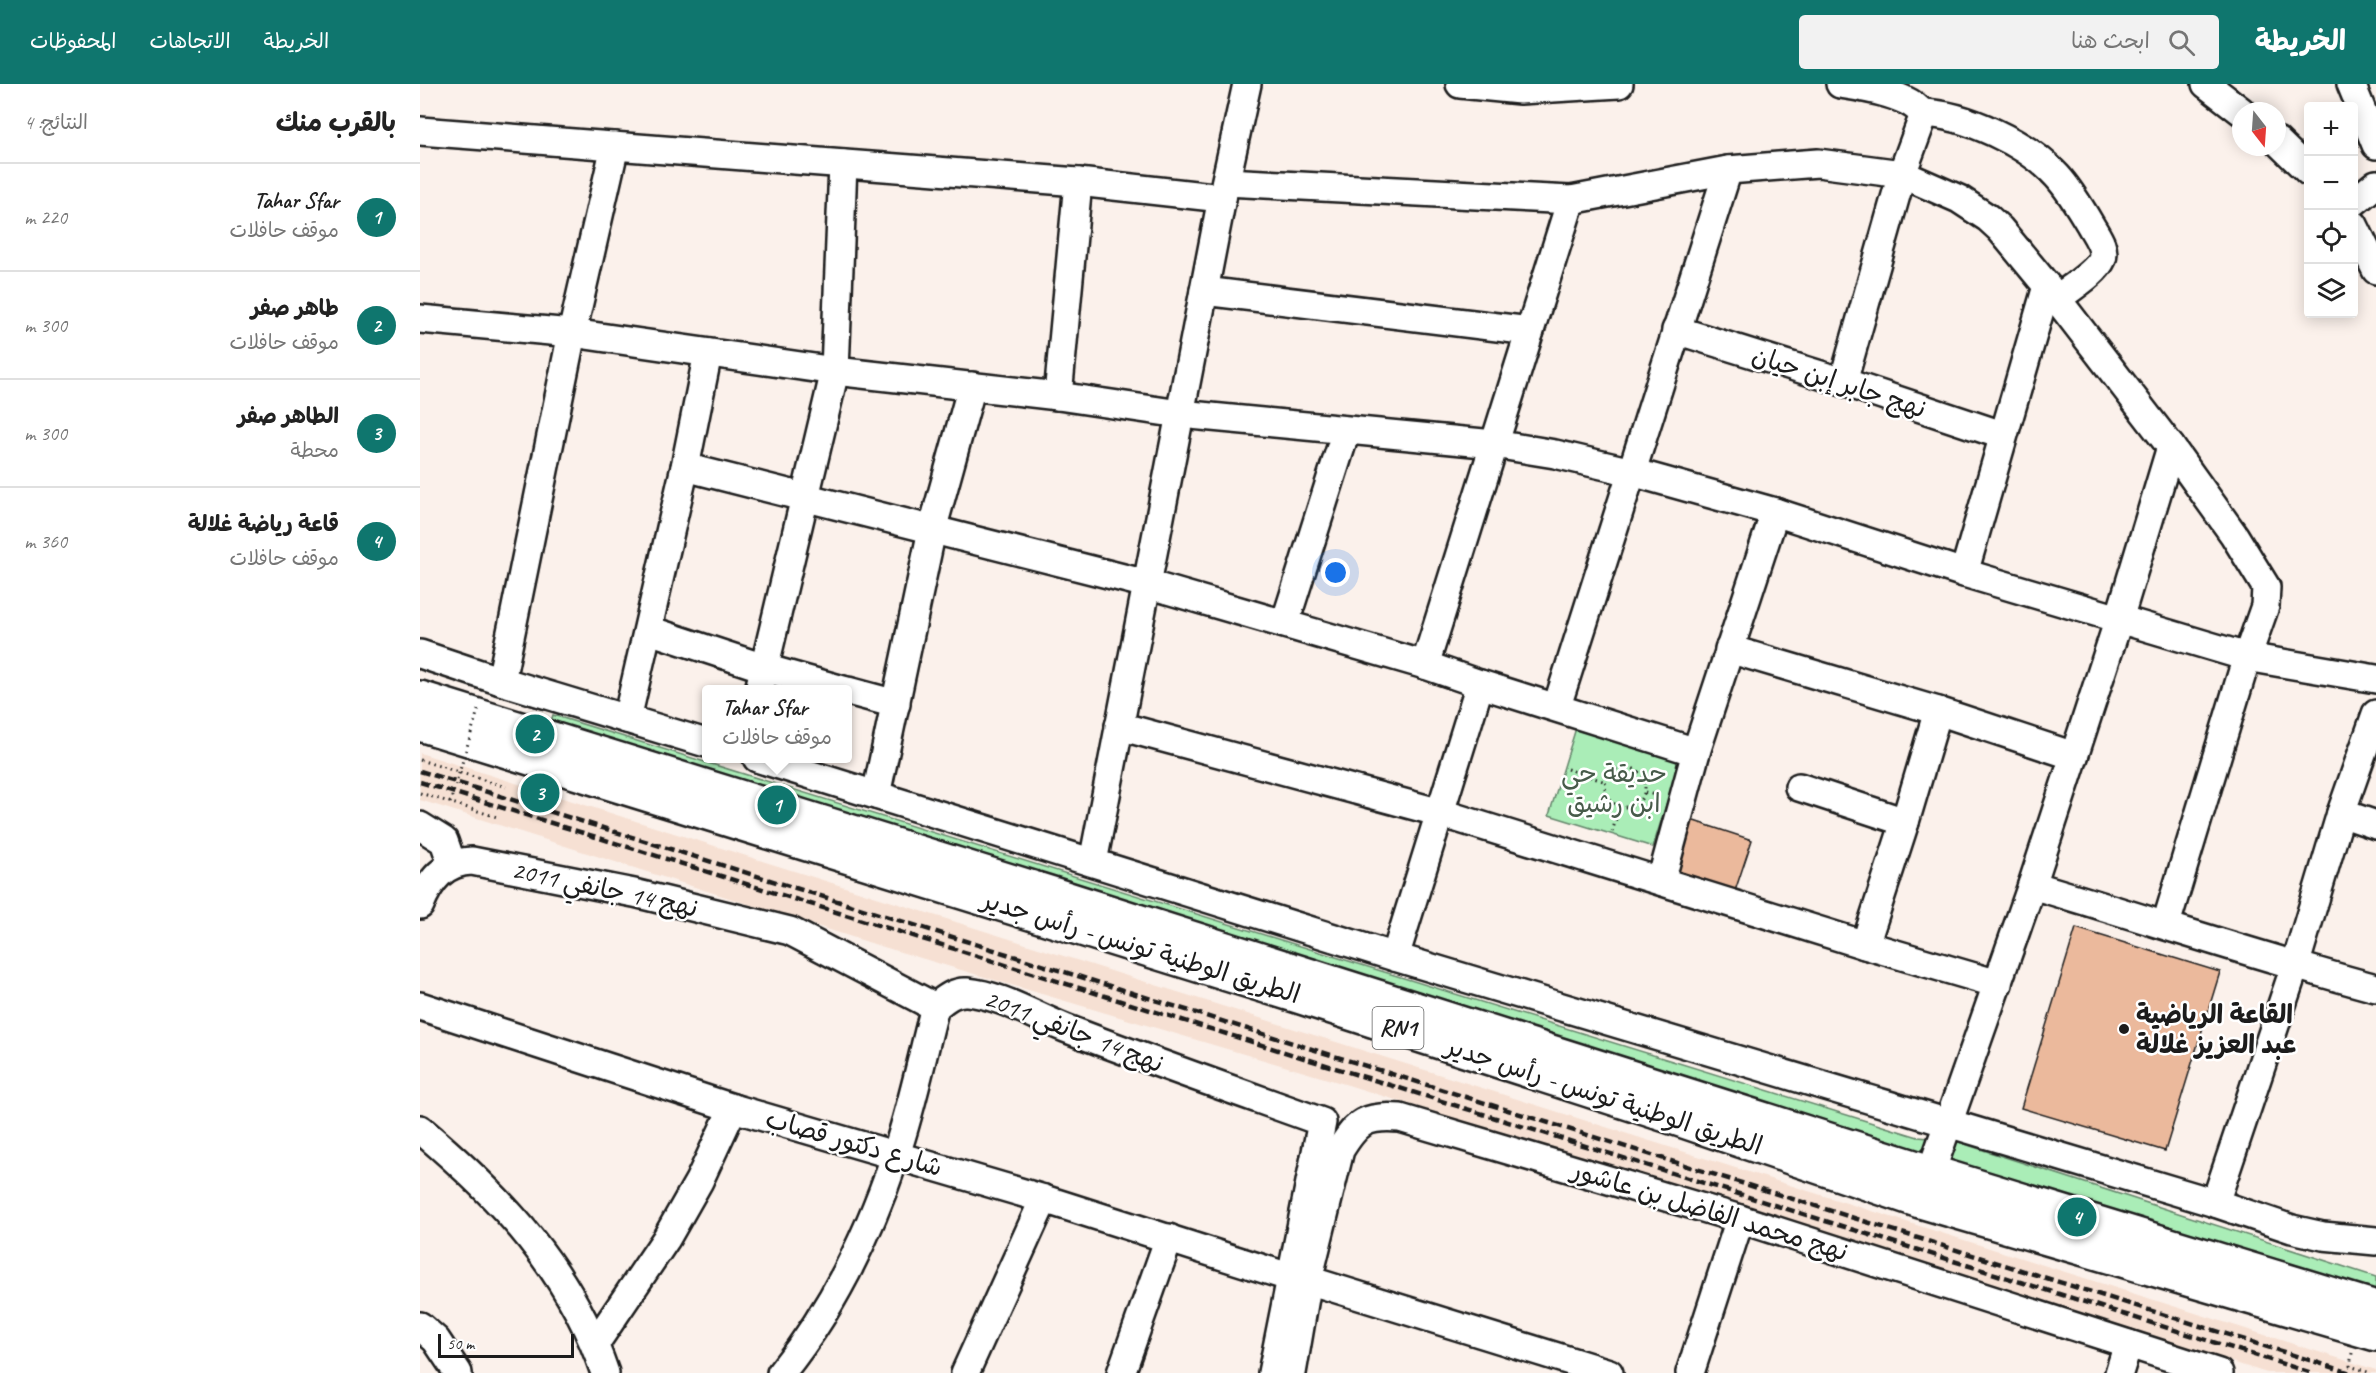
<!DOCTYPE html>
<html lang="ar">
<meta charset="utf-8">
<style>
body{margin:0;font-family:Caveat,"Playpen Sans Arabic",sans-serif;background:#f2f2f2;color:#222;direction:rtl}
.controls{position:absolute;right:18px;top:18px;display:grid;overflow:hidden;border-radius:6px;box-shadow:0 3px 15px #0003}
.controls button{width:54px;height:54px;display:grid;place-items:center;padding:0;border:0;border-bottom:2px solid #e0e0e0;background:#fff;color:#222;font:30px sans-serif}
.compass{position:absolute;left:1812px;top:18px;width:54px;height:54px;border-radius:50%;background:#fff;box-shadow:0 3px 15px #0003;rotate:163deg}
.scale{position:absolute;left:18px;bottom:15px;width:136px;box-sizing:border-box;padding-left:6px;border:3px solid #1c1c1c;border-top:0;font-size:16px;line-height:21px;white-space:nowrap;color:#1c1c1c;-webkit-text-stroke:4px #fff;paint-order:stroke}
.you{position:absolute;left:916px;top:489px;width:21px;height:21px;margin:-15px;border:4px solid #fff;border-radius:50%;background:#1a73e8;box-shadow:0 0 0 9px #1a73e833}
.badge{display:grid;place-items:center;width:39px;height:39px;border-radius:50%;background:#0f766e;color:#fff;font-size:20px;font-weight:700}
.pin{position:absolute;translate:-50% -50%;border:3px solid #fff;box-shadow:0 2px 6px #0006}
.popup{position:absolute;left:282px;top:601px;width:150px;height:78px;box-sizing:border-box;display:grid;place-content:center;border-radius:6px;background:#fff;filter:drop-shadow(0 2px 4px #0005);font-size:20px;white-space:nowrap;color:#767676}
.popup b{font-size:22px;color:#222}
.popup::after{content:'';position:absolute;left:50%;top:100%;margin-left:-12px;border:12px solid transparent;border-top-color:#fff}
.list{margin:0;padding:0;list-style:none}
h2{display:flex;justify-content:space-between;align-items:center;height:78px;margin:0;padding:0 24px;font-size:26px}
h2 small{font-size:20px;font-weight:400;color:#767676}
.list li{display:grid;grid-template-columns:39px 1fr auto;gap:18px;align-items:center;box-sizing:border-box;height:108px;padding:0 24px;border-top:2px solid #e0e0e0}
.list b{display:block;font-size:22px;white-space:nowrap}
.list p{margin:0;font-size:20px;white-space:nowrap;color:#767676}
.list em{font-size:20px;font-style:normal;color:#767676}
.icon{flex:none;width:33px;height:33px;fill:none;stroke:currentColor;stroke-width:2;stroke-linecap:round;stroke-linejoin:round}
.map{position:relative;flex:none;width:1956px;height:1289px;overflow:hidden;direction:ltr}
header{display:flex;align-items:center;gap:36px;box-sizing:border-box;height:84px;padding:0 30px;background:#0f766e;color:#fff}
header strong{font-size:28px}
nav{display:flex;gap:33px;margin-inline-start:auto;font-size:21px}
.search{width:420px;height:54px;background:#f2f2f2;display:flex;align-items:center;gap:15px;box-sizing:border-box;padding:0 21px;border-radius:6px;color:#767676;font-size:22px}
main{display:flex}
aside{flex:1;background:#fff}
.map>svg:first-child{display:block}
</style>
<header>
<strong>الخريطة</strong>
<div class="search"><svg class="icon" aria-label="search" viewBox="0 0 24 24"><circle cx="10" cy="10" r="6"/><path d="M15 15l6 6"/></svg>ابحث هنا</div>
<nav><a>الخريطة</a><a>الاتجاهات</a><a>المحفوظات</a></nav>
</header>
<main>
<div class="map">
<svg width="1956" height="1289" viewBox="0 0 1956 1289">
<rect width="100%" height="100%" fill="#fbf1eb"/>
<filter id="ink" filterUnits="userSpaceOnUse"><feTurbulence type="fractalNoise" baseFrequency=".0167" numOctaves="2"/><feDisplacementMap in="SourceGraphic" scale="12" xChannelSelector="R" yChannelSelector="G"/><feConvolveMatrix kernelMatrix="1 2 1 2 8 2 1 2 1" color-interpolation-filters="sRGB"/></filter>
<g filter="url(#ink)">
<!-- built -->
<path fill="#f6e0d3" d="M0,669L1956,1286V1289H1847L928,1001L457,861L0,716Z"/>
<!-- green -->
<g fill="#aaedb7" stroke="#63846a" stroke-width="1.5">
<path d="M133,631L1498,1053L1532,1056L1956,1193V1217L128,647Z"/>
<path d="M1156,644L1260,676L1233,763L1129,731Z"/>
</g>
<!-- building -->
<g fill="#ebb99c" stroke="#1c1c1c" stroke-width="1.5">
<path d="M1271,736L1332,756L1314,810L1252,790Z"/>
<path d="M1656,844L1800,888L1745,1067L1601,1024Z"/>
</g>
<g fill="none" stroke-linecap="round" stroke-linejoin="round">
<!-- minor casing -->
<g stroke="#1c1c1c" stroke-width="32">
<g id="minor">
<path d="M1040,0L1100,6L1199,0"/>
<path d="M1420,0C1440,3 1497,11 1503,33L1482,90L1423,298"/>
<path d="M1786,0L1821,27"/>
<path d="M1931,0L1956,61"/>
<path d="M1502,29C1545,30 1608,60 1637,92C1650,106 1661,125 1671,142C1676,151 1686,164 1682,175C1676,189 1649,205 1637,215"/>
<path d="M0,47L658,98L802,114"/>
<path d="M1857,57L1888,87"/>
<path d="M806,98L1151,116L1308,86L1398,79L1482,90L1539,115L1568,134L1580,145L1627,202L1751,363L1814,451L1846,503L1845,522L1827,573L1746,840"/>
<path d="M1934,118L1956,100"/>
<path d="M1934,141L1956,186"/>
<path d="M784,207L1110,247"/>
<path d="M0,235L152,249L415,287L638,312L760,330L1074,360L1135,370L1212,388L1355,428L1544,489L1827,573L1956,595"/>
<path d="M1256,246L1423,298L1582,351"/>
<path d="M638,312L658,98"/>
<path d="M265,383L727,500L1005,581L1060,600L1276,668"/>
<path d="M1544,489L1627,202"/>
<path d="M865,539L926,347"/>
<path d="M229,546L344,584L423,606"/>
<path d="M1309,565L1518,627L1654,672"/>
<path d="M0,570L81,597L286,659"/>
<path d="M1005,581L1151,116"/>
<path d="M81,597L152,249L195,62"/>
<path d="M339,606L415,287L423,80"/>
<path d="M428,607L476,620"/>
<path d="M1137,622L1308,86"/>
<path d="M207,635L265,383L288,269"/>
<path d="M699,642L1021,729L1445,861L1578,900"/>
<path d="M337,674L975,873L1795,1119L1872,1145L1903,1152L1956,1157"/>
<path d="M1379,703L1485,738"/>
<path d="M456,711L512,446L552,302"/>
<path d="M1921,729L1956,741"/>
<path d="M0,742L24,757L32,780"/>
<path d="M673,778L802,114L827,0"/>
<path d="M1241,797L1276,668L1355,428"/>
<path d="M1612,801C1727,835 1840,873 1956,904"/>
<path d="M0,821C10,796 24,778 52,777L214,809L370,847L515,923C525,915 534,907 547,908C581,911 614,932 645,944C730,977 816,1007 902,1038L852,1289"/>
<path d="M1445,861L1485,738L1518,627"/>
<path d="M975,873L1060,600"/>
<path d="M0,922L313,1024L624,1115L869,1193L888,1196L1189,1289"/>
<path d="M0,1045C82,1114 150,1186 185,1289"/>
<path d="M1504,1108L1612,801L1699,535L1751,363"/>
<path d="M1795,1119L1875,882L1921,729L1956,630"/>
<path d="M0,1242L16,1256L38,1289"/>
<path d="M175,1260L246,1155L279,1097L313,1024"/>
<path d="M361,1289C413,1225 449,1150 475,1073C492,1024 502,972 515,923"/>
<path d="M545,1289L624,1115"/>
<path d="M701,1289L749,1154"/>
<path d="M872,1289L888,1196L920,1066C937,1038 946,1031 980,1034L1320,1135L1799,1289"/>
<path d="M1270,1289L1320,1135"/>
<path d="M1699,1289L1708,1260"/>
</g>
</g>
<!-- highway casing -->
<g stroke="#1c1c1c" stroke-width="38">
<g id="highway">
<path d="M0,614L629,809L1510,1088L1956,1224"/>
<path d="M0,640L878,912L1246,1031L1500,1117L1956,1250"/>
</g>
</g>
<!-- path -->
<g stroke="#1c1c1c" stroke-width="3" stroke-dasharray="1.5 4.5" stroke-linecap="butt">
<path d="M0,676L86,703"/>
<circle cx="1205" cy="703" r="20"/>
<path d="M1147,685L1186,698"/>
<path d="M1225,708L1241,713"/>
<path d="M0,709L77,733"/>
<path d="M1192,748L1200,722"/>
<path d="M1932,1269L1930,1282L1951,1289"/>
</g>
<!-- minor -->
<use href="#minor" stroke="#fff" stroke-width="27"/>
<!-- highway -->
<use href="#highway" stroke="#fff" stroke-width="33"/>
<!-- rail -->
<g stroke="#1c1c1c" stroke-width="4.5" stroke-dasharray="9 4.5" stroke-linecap="butt">
<path d="M0,687L1931,1289"/>
<path d="M0,698L1892,1289"/>
</g>
<!-- path-bridge -->
<path stroke="#1c1c1c" stroke-width="3" stroke-dasharray="1.5 4.5" stroke-linecap="butt" d="M30,719L59,623"/>
</g>
</g>
<!-- markers -->
<circle fill="#1c1c1c" stroke="#fff" stroke-width="2" cx="1704" cy="945" r="6"/>
<g text-anchor="middle" dominant-baseline="central" stroke-width="5" stroke-linejoin="round" paint-order="stroke">
<!-- shield labels -->
<rect fill="#fff" stroke="#606060" stroke-width="1.5" x="952.5" y="923" width="51" height="42" rx="4.5"/>
<g font-size="24" font-weight="bold" fill="#1c1c1c">
<text x="978" y="944">RN1</text>
</g>
<!-- street labels -->
<g font-size="26" fill="#1c1c1c" stroke="#fff">
<text transform="translate(1419 298) rotate(18)">نهج جابر إبن حيان</text>
<text transform="translate(185 805) rotate(12)">نهج 14 جانفي 2011</text>
<text transform="translate(721 863) rotate(17)">الطريق الوطنية تونس - رأس جدير</text>
<text transform="translate(654 947) rotate(21)">نهج 14 جانفي 2011</text>
<text transform="translate(1184 1012) rotate(18)">الطريق الوطنية تونس - رأس جدير</text>
<text transform="translate(434 1059) rotate(16)">شارع دكتور قصاب</text>
<text transform="translate(1290 1127) rotate(17)">نهج محمد الفاضل بن عاشور</text>
</g>
<!-- park labels -->
<g font-size="26" fill="#475b4a" stroke="#fff">
<text x="1194" y="689">حديقة حي<tspan x="1194" dy="30">ابن رشيق</tspan></text>
</g>
<!-- poi labels -->
<g font-size="26" font-weight="bold" fill="#1c1c1c" stroke="#fff" text-anchor="start">
<text x="1716" y="930">القاعة الرياضية<tspan x="1716" dy="30">عبد العزيز غلالة</tspan></text>
</g>
</g>
</svg>
<div class="controls">
<button>+</button>
<button>−</button>
<button><svg class="icon" aria-label="locate" viewBox="0 0 24 24"><circle cx="12" cy="12" r="6"/><path d="M12 2v4M12 18v4M2 12h4M18 12h4"/></svg></button>
<button><svg class="icon" aria-label="layers" viewBox="0 0 24 24"><path d="M12 4l9 5-9 5-9-5zM3 14l9 5 9-5"/></svg></button>
</div>
<svg class="compass" viewBox="-18 -18 36 36"><path d="M0-13l5 13h-10z" fill="#e53935"/><path d="M0 13l5-13h-10z" fill="#767676"/></svg>
<div class="scale">50 m</div>
<div class="you"></div>
<div class="pin badge" style="left:357px;top:721px">1</div>
<div class="popup"><b>Tahar Sfar</b>موقف حافلات</div>
<div class="pin badge" style="left:115px;top:650px">2</div>
<div class="pin badge" style="left:120px;top:709px">3</div>
<div class="pin badge" style="left:1657px;top:1133px">4</div>
</div>
<aside>
<h2>بالقرب منك<small>النتائج: 4</small></h2>
<ul class="list">
<li><span class="badge">1</span><div><b>Tahar Sfar</b><p>موقف حافلات</p></div><em>220 m</em></li>
<li><span class="badge">2</span><div><b>طاهر صفر</b><p>موقف حافلات</p></div><em>300 m</em></li>
<li><span class="badge">3</span><div><b>الطاهر صفر</b><p>محطة</p></div><em>300 m</em></li>
<li><span class="badge">4</span><div><b>قاعة رياضة غلالة</b><p>موقف حافلات</p></div><em>360 m</em></li>
</ul>
</aside>
</main>
